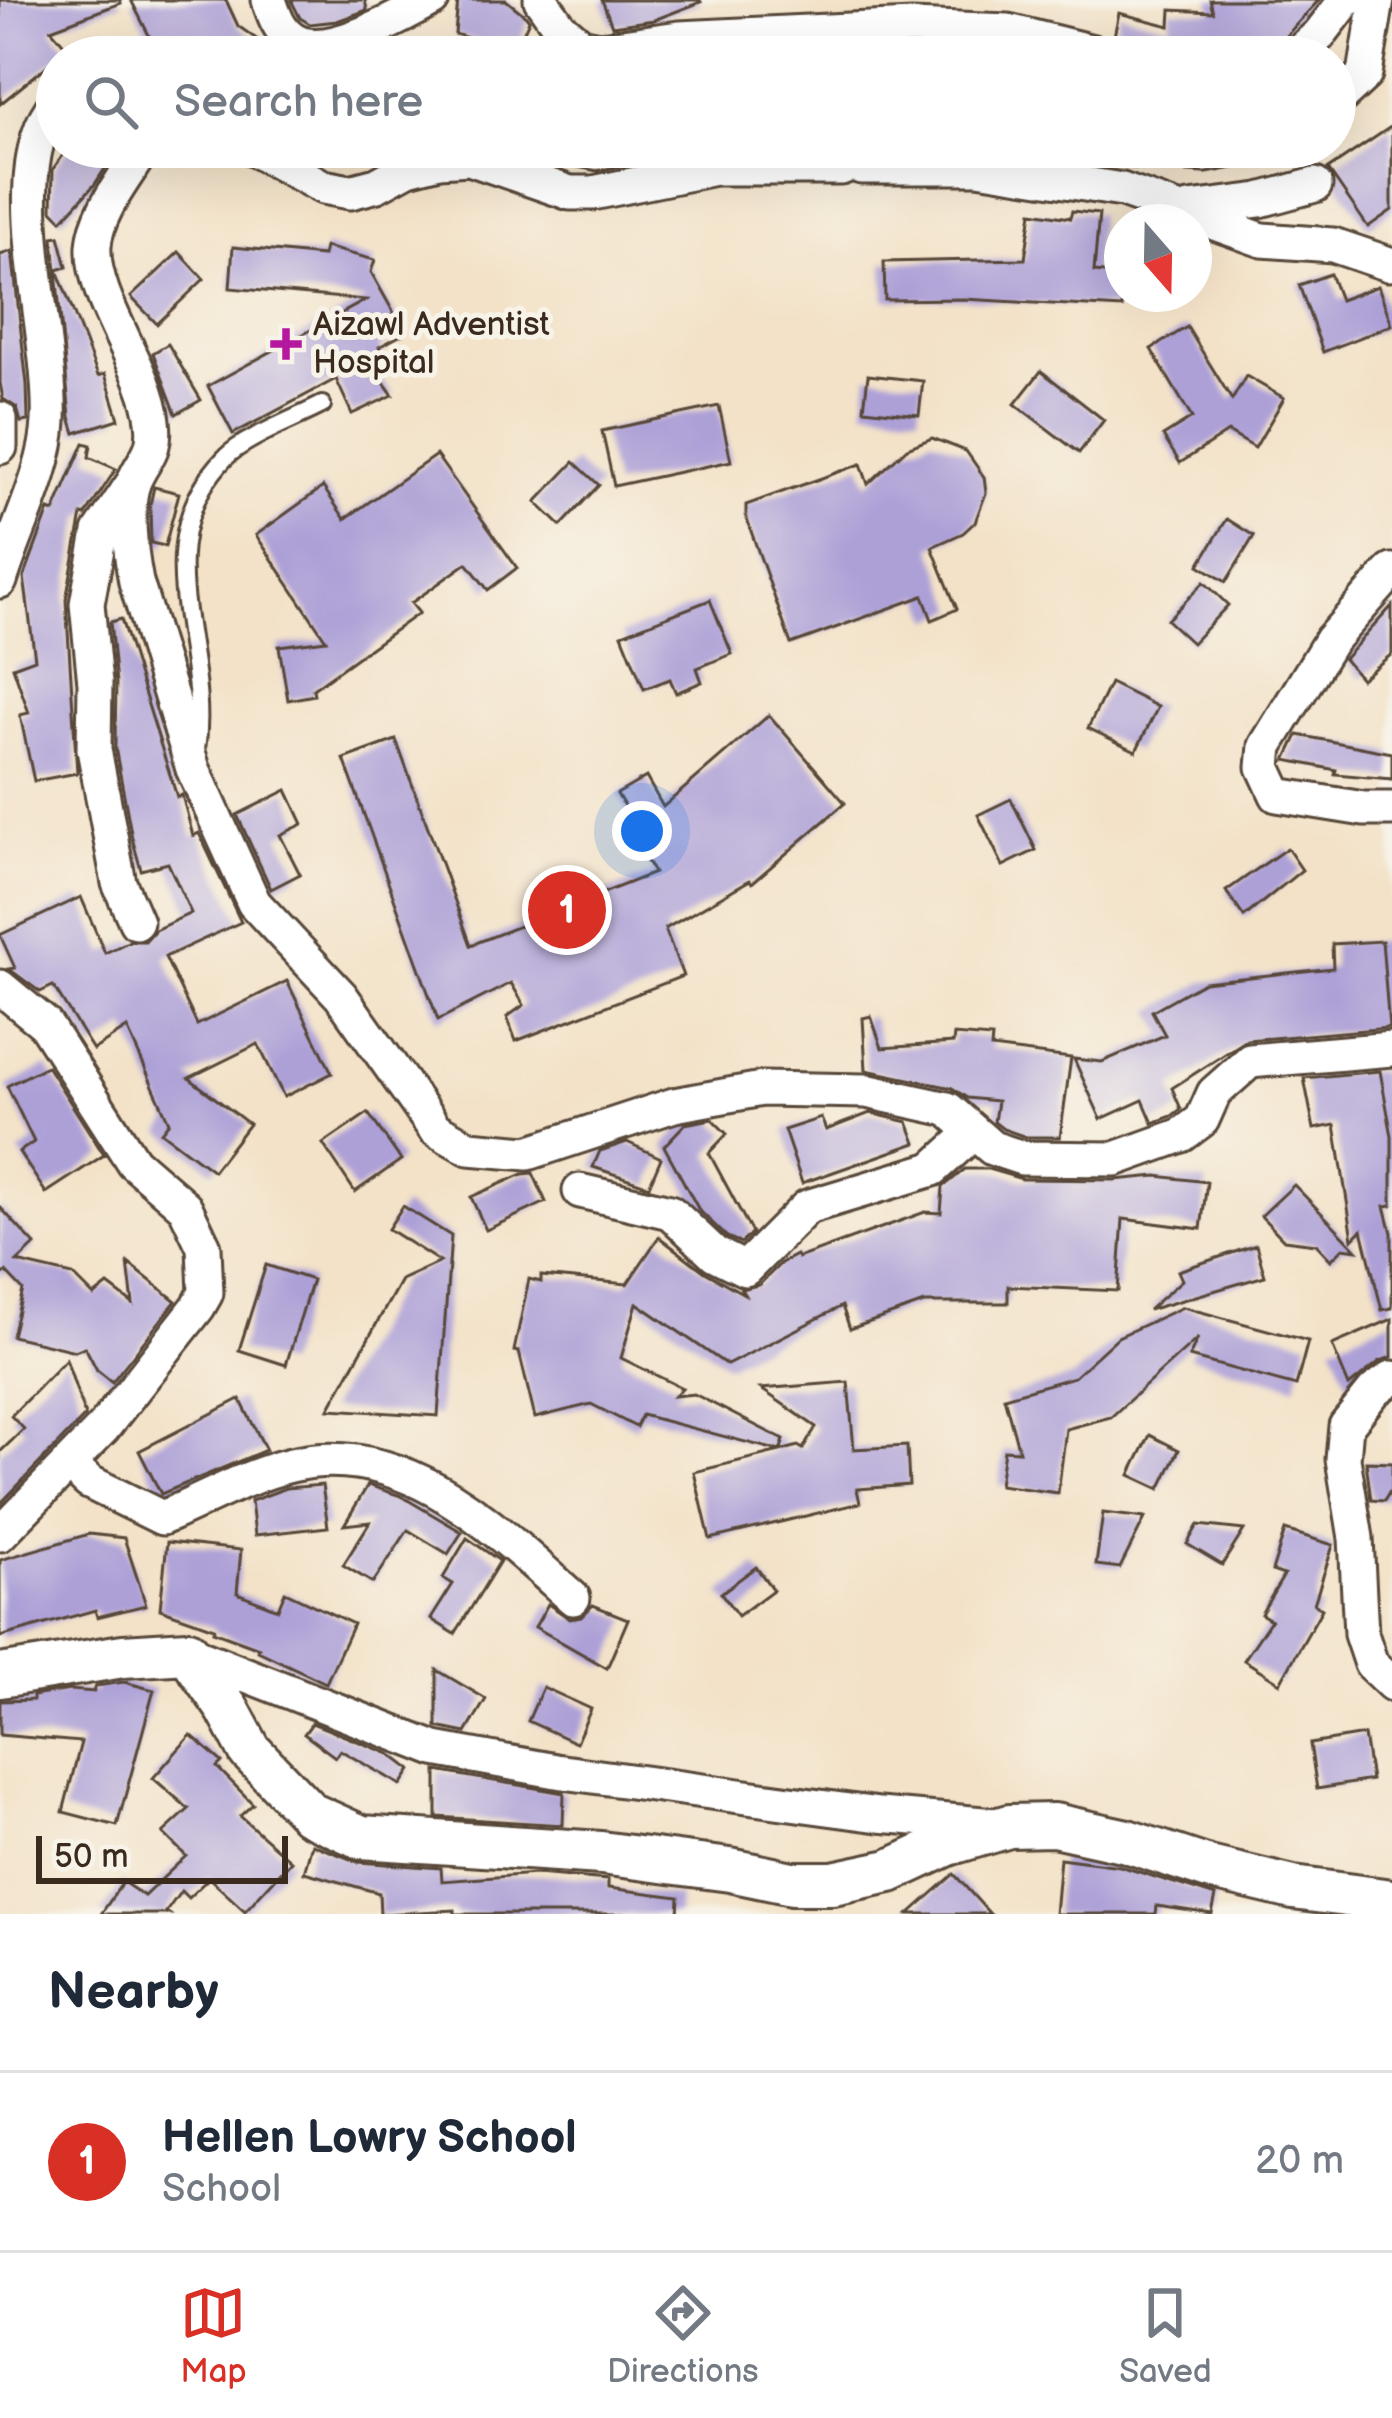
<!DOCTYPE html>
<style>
body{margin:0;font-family:"Balsamiq Sans",sans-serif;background:#f6f6f7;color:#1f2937}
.compass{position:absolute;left:1104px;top:204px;width:108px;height:108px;border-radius:50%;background:#fff;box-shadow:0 12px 48px #0002;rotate:160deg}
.scale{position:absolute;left:36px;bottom:30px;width:252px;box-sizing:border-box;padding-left:12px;border:6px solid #3b2a1e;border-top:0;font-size:33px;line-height:42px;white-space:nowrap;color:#3b2a1e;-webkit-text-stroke:9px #f7f3e8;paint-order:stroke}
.you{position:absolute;left:642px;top:831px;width:42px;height:42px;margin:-30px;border:9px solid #fff;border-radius:50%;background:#1a73e8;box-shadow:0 0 0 18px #1a73e833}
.badge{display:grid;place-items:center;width:78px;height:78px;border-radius:50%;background:#d93025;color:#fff;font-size:39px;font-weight:700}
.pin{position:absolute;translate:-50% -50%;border:6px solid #fff;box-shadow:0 3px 12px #0006}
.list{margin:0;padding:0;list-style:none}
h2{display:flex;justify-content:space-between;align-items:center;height:156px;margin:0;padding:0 48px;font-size:51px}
h2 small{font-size:39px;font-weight:400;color:#747a83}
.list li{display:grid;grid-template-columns:78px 1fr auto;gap:36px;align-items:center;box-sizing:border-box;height:180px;padding:0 48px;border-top:3px solid #e0e1e3}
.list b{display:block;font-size:45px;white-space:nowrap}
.list p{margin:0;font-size:39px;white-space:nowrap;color:#747a83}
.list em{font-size:39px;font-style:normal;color:#747a83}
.icon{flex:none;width:66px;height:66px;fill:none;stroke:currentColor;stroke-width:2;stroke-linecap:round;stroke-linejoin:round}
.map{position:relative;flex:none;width:1392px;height:1914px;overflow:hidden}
.search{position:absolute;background:#fff;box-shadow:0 12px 48px #0002;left:36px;right:36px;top:36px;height:132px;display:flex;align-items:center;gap:30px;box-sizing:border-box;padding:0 42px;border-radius:66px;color:#747a83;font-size:45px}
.sheet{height:336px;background:#fff}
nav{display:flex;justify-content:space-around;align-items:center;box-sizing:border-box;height:168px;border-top:3px solid #e0e1e3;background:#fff;font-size:33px;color:#747a83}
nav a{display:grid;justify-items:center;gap:6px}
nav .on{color:#d93025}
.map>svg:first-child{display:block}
</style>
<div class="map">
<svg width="1392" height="1914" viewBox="0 0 1392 1914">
<rect width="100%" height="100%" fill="#f7f3e8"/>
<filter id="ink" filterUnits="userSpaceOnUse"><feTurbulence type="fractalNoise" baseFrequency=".00833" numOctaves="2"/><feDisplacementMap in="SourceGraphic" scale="24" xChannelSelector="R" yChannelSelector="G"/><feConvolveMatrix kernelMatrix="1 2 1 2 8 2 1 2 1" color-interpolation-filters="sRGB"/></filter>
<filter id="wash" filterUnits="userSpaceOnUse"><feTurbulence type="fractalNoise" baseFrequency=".004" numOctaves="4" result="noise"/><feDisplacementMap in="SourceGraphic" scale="48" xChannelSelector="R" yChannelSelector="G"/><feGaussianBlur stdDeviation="2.7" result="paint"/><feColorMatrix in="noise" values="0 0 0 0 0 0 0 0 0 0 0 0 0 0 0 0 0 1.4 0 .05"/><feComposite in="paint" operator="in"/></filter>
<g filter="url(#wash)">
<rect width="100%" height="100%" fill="#f3e2c8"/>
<g id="blocks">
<!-- building -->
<g fill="#ada0d7">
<path d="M0,0H120L121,3L51,29L68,49L0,104Z"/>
<path d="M131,0H226L238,26L282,57H160Z"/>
<path d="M291,0H365L367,10L337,21L310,24L300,18Z"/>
<path d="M458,0H506L526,16L529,20L514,53L455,34Z"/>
<path d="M602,0H700L701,2L654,20L612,26Z"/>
<path d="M1210,0H1319L1283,39L1226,56L1224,52L1151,48L1114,36L1119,13L1170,26L1171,10L1213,12Z"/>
<path d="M1392,126V210L1368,227L1328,169Z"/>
<path d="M69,147H119L95,184L62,220L52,210L53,169Z"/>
<path d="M544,147H685L686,152L597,171L543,160Z"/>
<path d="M1072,211L1099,214L1094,272L1122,275V308L964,299L885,300L884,262L1025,259L1032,212L1070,218Z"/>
<path d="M59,236L67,267L57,270L98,376L105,374L119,419L75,433L70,417L54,250L53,237Z"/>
<path d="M233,247L323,256L325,247L375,260L371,272L405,333L379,347L389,370L380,377L393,395L352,414L336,379L233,434L208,386L366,300L230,288Z"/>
<path d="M12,251L27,385L28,421L21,422L17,408L3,399L0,383V255Z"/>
<path d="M179,252L204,279L157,324L131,297Z"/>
<path d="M1330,274L1340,300L1378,286L1392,325L1323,352L1299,285Z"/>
<path d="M1187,327L1232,400L1246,376L1284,398L1255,448L1228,432L1180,463L1163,436L1192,418L1151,349Z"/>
<path d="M168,344L201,400L176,414L153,353Z"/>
<path d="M1041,371L1104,420L1079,453L1015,404Z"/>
<path d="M868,375L923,381L919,415L864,409Z"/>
<path d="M719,406L731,461L614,486L602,431Z"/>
<path d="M932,438L966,451L984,477L986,493L975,522L963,533L932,547L957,609L932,620L923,596L791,644L746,517V505L861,464L868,484L907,448Z"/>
<path d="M84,443L91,445L89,457L116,469L85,516L82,515L66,600L77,773L34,781L20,715L29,713L13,667L35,659L24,577L49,510L54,512Z"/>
<path d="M436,455L517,568L488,590L467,563L411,603L419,613L313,689L314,695L288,700L279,646L326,640L256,535L323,487L345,519Z"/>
<path d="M574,462L599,485L561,526L536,502Z"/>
<path d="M154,487L179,493L165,546L151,543L150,505Z"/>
<path d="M1227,519L1254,536L1226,582L1199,565Z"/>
<path d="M1204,582L1228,605L1192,643L1167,620Z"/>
<path d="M710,600L732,654L697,668L702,682L676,693L670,679L644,689L622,634Z"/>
<path d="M1392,606V654L1361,679L1344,659Z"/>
<path d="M121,619L177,797L182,795L193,836L199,833L241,922L165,957L197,1025L287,981L332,1073L284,1097L258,1044L189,1078L249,1124L213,1171L161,1132L169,1122L127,1028L93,1050L53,986L40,992L9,969L15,968L0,935L81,897L105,953L130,941H145L155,930L191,913L168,863L141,870L132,838L115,747L116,683L110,622Z"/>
<path d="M1110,683L1158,707L1136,751L1088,728Z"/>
<path d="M769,715L845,803L752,883L750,880L665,929L683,976L516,1041L507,1017L524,1005L511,983L438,1020L344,759L396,740L471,945L654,873L645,858L652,853L617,794L646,777L663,807Z"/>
<path d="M1298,735L1392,753V779L1335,774L1336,770L1286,760Z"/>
<path d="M287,790L303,824L280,835L300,874L271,889L237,815Z"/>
<path d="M1011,799L1036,850L1003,866L978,815Z"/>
<path d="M1287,848L1302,870L1244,917L1226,891Z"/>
<path d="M1382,941L1389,1028L1247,1040L1172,1088L1181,1109L1172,1116L1153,1123L1143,1100L1101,1119L1074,1059L1102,1062L1165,1035L1152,1011L1204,982L1333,968L1332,944Z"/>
<path d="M871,1016L882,1048L953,1043L954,1035L992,1038L991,1048L1071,1058L1060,1137H1026L1003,1129L994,1122L997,1101L967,1098L952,1088L866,1070L863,1018Z"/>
<path d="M47,1066L104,1155L46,1193L19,1152L34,1142L7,1086Z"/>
<path d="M1380,1071L1392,1136V1205L1385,1206L1392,1233V1308L1382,1310L1362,1230L1353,1239L1335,1125L1314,1129L1304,1078Z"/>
<path d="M368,1113L401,1160L355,1192L323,1144Z"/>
<path d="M870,1113L908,1122L916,1143L802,1183L784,1130L821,1118L826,1130Z"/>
<path d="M712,1119L727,1134L709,1153L752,1233L741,1243L727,1237L699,1210L664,1146L685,1124Z"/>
<path d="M627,1142L661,1158L649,1186L593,1167L600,1151Z"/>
<path d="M965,1169H988L1022,1179L1115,1180L1157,1176L1207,1182L1201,1229L1123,1219L1118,1291L1008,1286V1303H924L850,1329L842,1306L727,1365L637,1303L621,1358L682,1388L674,1396L694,1394L784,1440L780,1451L798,1446L803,1449L816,1427L761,1389L848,1382L854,1449L907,1446L909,1485L857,1489L860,1503L710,1539L694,1472L780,1451L642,1415L636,1427L591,1404L535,1418L519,1352L514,1351L529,1279L541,1282V1276L627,1284L659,1237L705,1272L744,1294L741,1289L759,1285L781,1263L796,1255L798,1258L925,1212L941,1213L943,1187Z"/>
<path d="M533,1173L546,1202L486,1230L471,1197L523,1174Z"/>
<path d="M1294,1185L1337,1229L1357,1250L1343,1248L1331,1260L1316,1244L1284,1240L1261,1216Z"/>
<path d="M403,1206L451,1236L438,1416L329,1409L401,1280L440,1262L388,1229Z"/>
<path d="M0,1207L35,1245L17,1262L73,1275L94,1296L108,1285L133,1304L128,1263L176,1301L112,1382L97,1370L85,1347L75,1351L12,1336L23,1290L6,1272L0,1277Z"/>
<path d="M1256,1245L1265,1276L1148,1310L1182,1280L1178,1271Z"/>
<path d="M266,1265L312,1280L286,1365L239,1350Z"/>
<path d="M1183,1307L1308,1341L1296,1386L1189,1357L1198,1338L1111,1417L1066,1429L1058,1493L999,1485L1004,1450L1019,1451L1004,1397L1074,1377L1118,1337Z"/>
<path d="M1392,1319V1357L1380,1361L1349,1386L1332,1345Z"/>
<path d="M66,1359L85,1416L0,1504V1452L24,1429L11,1416Z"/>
<path d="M240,1399L266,1450L161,1494L139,1451Z"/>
<path d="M1150,1435L1179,1450L1160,1489L1130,1475Z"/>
<path d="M1366,1462L1392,1463V1488L1384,1501L1371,1500Z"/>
<path d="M322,1485L328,1527L255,1535L251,1501L286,1488Z"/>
<path d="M368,1485L401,1496L462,1532L448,1554L408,1530L373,1583L343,1565L370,1522L344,1525Z"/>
<path d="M1103,1513L1145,1518L1120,1568L1096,1565Z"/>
<path d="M1198,1525L1244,1530L1222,1565L1187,1544Z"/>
<path d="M1285,1530L1333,1545L1314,1604L1322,1609L1280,1683L1244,1660L1271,1620L1261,1614L1284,1575L1272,1571Z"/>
<path d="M89,1534L124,1538L146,1605L97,1617L95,1610L0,1637V1560Z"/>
<path d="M467,1538L500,1561L455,1634L431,1619L453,1584L443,1578Z"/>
<path d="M167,1542L241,1550L237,1593L278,1609L285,1592L353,1624L326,1683L258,1651L259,1648L213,1631L214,1628L160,1609Z"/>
<path d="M756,1567L773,1590L738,1616L721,1593Z"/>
<path d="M548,1604L570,1619L581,1617L593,1605L628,1619L607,1668L535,1627Z"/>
<path d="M437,1670L486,1699L466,1733L437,1727Z"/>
<path d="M124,1682L154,1690L117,1826L63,1812L81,1742L0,1735V1701L33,1700V1696L70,1690L94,1692L96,1686Z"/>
<path d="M543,1687L591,1709L576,1743L528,1721Z"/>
<path d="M312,1723L390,1754L411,1770L401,1785L340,1750L335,1757L304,1734Z"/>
<path d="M191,1735L222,1762L217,1767L253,1804L240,1816L291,1861L245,1911L209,1878L188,1898L181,1891L166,1912L169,1914H101L123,1882L144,1896L186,1856L163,1833L189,1809L153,1778Z"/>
<path d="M1364,1735L1371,1780L1317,1789L1310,1744Z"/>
<path d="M437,1771L564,1793L563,1825L437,1817Z"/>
<path d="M312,1844L358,1862L441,1868L442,1881L536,1874L608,1880V1888L679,1897L678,1914H455V1910L380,1914L379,1893L304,1872Z"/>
<path d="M1060,1858L1120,1866L1216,1896L1212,1914L1157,1906L1156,1914H1055Z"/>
<path d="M954,1874L990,1914H909Z"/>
</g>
</g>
</g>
<g filter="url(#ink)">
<use href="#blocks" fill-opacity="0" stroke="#574638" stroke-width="3"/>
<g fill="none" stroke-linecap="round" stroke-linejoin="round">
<!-- service casing -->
<g stroke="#574638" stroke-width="22">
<path id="service" d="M196,750C212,649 140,547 225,458C244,438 295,419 322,405"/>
</g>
<!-- minor casing -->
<g stroke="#574638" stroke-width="39">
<g id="minor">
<path d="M269,0C274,15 279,30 292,39C324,62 402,16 432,0"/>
<path d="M541,0L560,27L581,45L600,49L679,38L912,27L1008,31L1113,57"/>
<path d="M1294,57L1319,35L1346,0"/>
<path d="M1335,102L1365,74L1377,0"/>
<path d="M144,147C127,176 96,212 94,246C91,299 147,366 153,421C157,453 144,457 134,481C124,506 131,556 136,582L193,769L254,903L341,996L435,1129L469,1148L528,1153L674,1105L762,1089L866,1091L948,1109L992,1148L1022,1158L1115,1159L1182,1135L1202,1120L1214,1093L1250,1061L1392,1049"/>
<path d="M250,147L323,187L350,192L377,185L408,168L439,160L469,158L570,193H593L715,168H841L892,147"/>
<path d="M1091,147L1205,155L1247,147"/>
<path d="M861,167H978L1122,190L1262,240L1333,245L1389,264"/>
<path d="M1189,209L1260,200L1315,185"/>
<path d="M0,419V447"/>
<path d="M131,486L100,532L87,604L95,683L94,749L119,883L136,922"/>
<path d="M1392,571L1331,640L1266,746L1264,767L1277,795L1364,809H1392"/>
<path d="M0,581C15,531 47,472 49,421C53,329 0,167 57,102"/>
<path d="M0,987L45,1024L133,1162L185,1207L204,1247L206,1293L198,1307L103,1428L0,1534"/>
<path d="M580,1191L670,1212L715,1254L745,1269L807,1207L933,1169L973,1133"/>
<path d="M1392,1378L1374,1391L1346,1426L1343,1459L1356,1538L1361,1634L1371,1664L1392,1684"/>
<path d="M71,1465L89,1482L162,1518C203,1501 248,1475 291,1465C404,1438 495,1528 573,1598"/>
<path d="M188,1652L435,1749L556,1771L879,1815L995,1825"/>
</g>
</g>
<!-- tertiary casing -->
<g stroke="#574638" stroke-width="48">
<path id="tertiary" d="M0,1676L123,1656L188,1652L227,1708L250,1751L310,1814L361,1837L601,1853L730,1870L792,1883H833L890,1871L948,1844L1009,1826L1054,1825L1127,1841L1209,1868L1293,1888L1392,1901"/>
</g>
<!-- service -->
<use href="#service" stroke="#fff" stroke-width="16"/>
<!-- minor -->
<use href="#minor" stroke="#fff" stroke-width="33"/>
<!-- tertiary -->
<use href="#tertiary" stroke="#fff" stroke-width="42"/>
</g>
</g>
<!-- markers -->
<path fill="#b5179e" stroke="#f7f3e8" stroke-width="4.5" d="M280 326h12v12h12v12h-12v12h-12v-12h-12v-12h12z"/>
<g text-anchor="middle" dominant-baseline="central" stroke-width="10" stroke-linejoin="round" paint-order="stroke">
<!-- poi labels -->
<g font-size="33" fill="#3b2a1e" stroke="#f7f3e8" text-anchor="start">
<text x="313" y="325">Aizawl Adventist<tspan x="313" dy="38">Hospital</tspan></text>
</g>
</g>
</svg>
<svg class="compass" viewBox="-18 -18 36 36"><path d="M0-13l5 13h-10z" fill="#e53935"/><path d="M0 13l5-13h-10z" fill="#747a83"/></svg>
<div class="scale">50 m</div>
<div class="you"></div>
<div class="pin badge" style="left:567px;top:910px">1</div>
<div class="search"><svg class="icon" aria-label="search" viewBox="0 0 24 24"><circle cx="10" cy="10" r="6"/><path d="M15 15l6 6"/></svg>Search here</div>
</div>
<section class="sheet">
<h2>Nearby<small></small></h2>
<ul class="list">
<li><span class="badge">1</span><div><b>Hellen Lowry School</b><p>School</p></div><em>20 m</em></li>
</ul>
</section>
<nav>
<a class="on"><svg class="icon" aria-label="map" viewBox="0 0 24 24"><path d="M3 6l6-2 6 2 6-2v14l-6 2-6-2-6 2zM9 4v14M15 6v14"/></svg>Map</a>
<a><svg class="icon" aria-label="directions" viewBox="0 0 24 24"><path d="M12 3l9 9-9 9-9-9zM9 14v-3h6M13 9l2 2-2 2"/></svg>Directions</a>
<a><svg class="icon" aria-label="saved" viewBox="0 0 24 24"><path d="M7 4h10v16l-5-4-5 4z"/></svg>Saved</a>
</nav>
